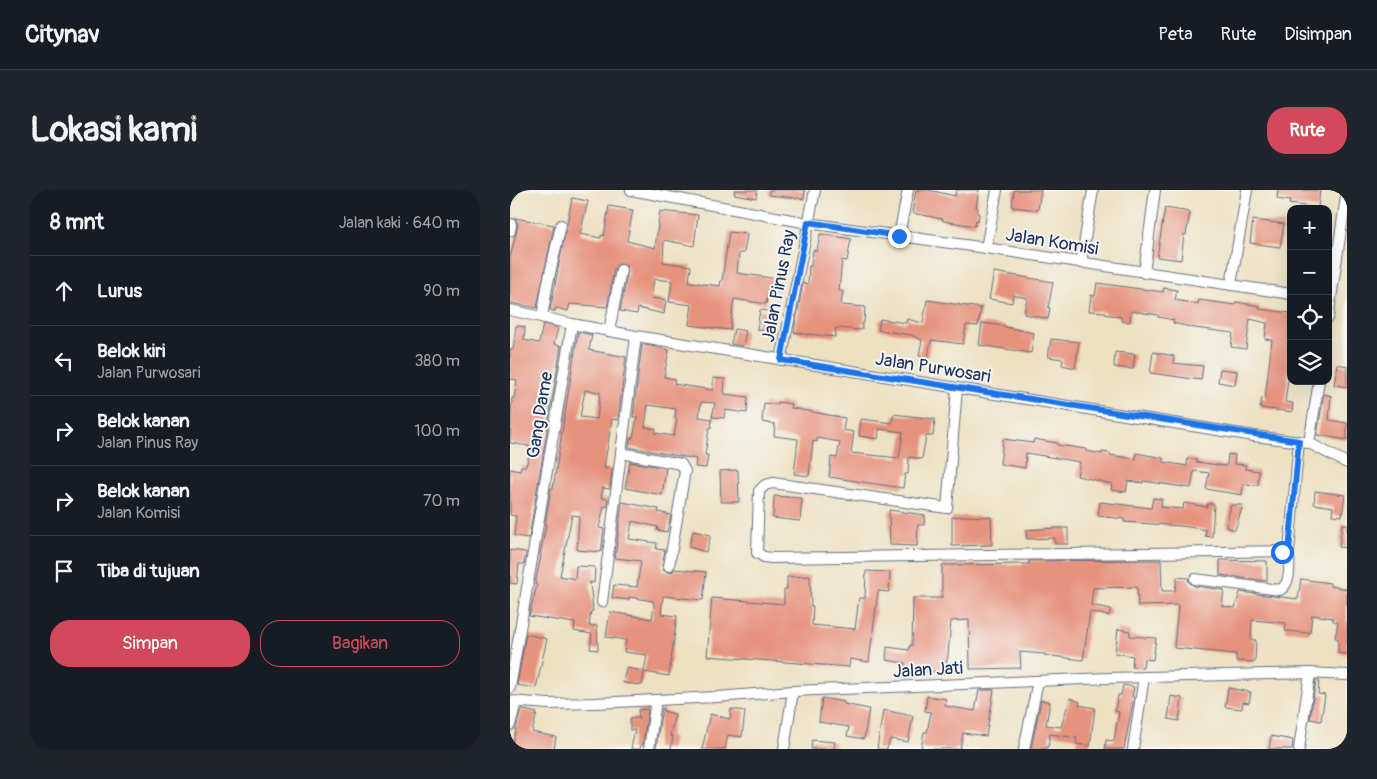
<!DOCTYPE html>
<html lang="id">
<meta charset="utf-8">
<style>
body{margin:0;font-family:Pangolin,sans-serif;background:#20242c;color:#f1f3f6}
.controls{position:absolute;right:15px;top:15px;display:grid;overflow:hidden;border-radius:10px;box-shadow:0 5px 20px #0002}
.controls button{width:45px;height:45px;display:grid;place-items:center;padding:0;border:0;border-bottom:1px solid #363941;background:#171b24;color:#f1f3f6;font:25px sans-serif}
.stop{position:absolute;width:15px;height:15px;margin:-11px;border:4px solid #1a73e8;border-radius:50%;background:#fff}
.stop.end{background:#1a73e8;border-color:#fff;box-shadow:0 1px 5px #0008}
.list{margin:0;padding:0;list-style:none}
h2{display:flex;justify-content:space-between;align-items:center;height:65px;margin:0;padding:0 20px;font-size:21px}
h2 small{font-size:16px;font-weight:400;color:#9ea1a6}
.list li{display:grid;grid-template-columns:32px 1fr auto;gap:15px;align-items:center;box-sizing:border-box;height:70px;padding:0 20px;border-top:1px solid #363941}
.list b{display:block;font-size:19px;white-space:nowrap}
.list p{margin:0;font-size:16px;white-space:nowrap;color:#9ea1a6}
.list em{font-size:16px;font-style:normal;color:#9ea1a6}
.actions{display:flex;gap:10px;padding:15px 20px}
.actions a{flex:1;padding:11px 0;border:1px solid #d1495b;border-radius:20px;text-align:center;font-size:18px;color:#d1495b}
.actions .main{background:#d1495b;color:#fff}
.icon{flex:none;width:28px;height:28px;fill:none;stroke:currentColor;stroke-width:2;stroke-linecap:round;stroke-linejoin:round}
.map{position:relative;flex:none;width:837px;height:559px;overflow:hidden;border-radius:20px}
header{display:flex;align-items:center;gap:30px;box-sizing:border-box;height:70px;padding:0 25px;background:#171b24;border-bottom:1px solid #363941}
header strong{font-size:24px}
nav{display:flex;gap:28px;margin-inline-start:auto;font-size:18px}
.intro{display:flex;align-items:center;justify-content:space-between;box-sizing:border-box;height:120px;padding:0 30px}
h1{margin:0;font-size:35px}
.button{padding:12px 22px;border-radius:20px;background:#d1495b;color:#fff;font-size:18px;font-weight:700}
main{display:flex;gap:30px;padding:0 30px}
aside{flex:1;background:#171b24;border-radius:20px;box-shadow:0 5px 20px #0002}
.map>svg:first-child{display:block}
</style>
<header>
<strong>Citynav</strong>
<nav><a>Peta</a><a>Rute</a><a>Disimpan</a></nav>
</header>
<div class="intro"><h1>Lokasi kami</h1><a class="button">Rute</a></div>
<main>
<aside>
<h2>8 mnt<small>Jalan kaki · 640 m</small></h2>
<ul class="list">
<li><svg class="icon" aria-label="ahead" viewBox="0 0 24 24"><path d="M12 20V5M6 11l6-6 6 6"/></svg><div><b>Lurus</b></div><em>90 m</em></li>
<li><svg class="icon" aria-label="left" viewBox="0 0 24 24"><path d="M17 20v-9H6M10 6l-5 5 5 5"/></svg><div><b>Belok kiri</b><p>Jalan Purwosari</p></div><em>380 m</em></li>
<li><svg class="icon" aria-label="right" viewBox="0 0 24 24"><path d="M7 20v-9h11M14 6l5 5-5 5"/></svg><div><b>Belok kanan</b><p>Jalan Pinus Ray</p></div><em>100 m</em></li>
<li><svg class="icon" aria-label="right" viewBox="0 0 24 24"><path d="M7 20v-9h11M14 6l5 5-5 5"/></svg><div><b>Belok kanan</b><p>Jalan Komisi</p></div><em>70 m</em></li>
<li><svg class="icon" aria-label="arrive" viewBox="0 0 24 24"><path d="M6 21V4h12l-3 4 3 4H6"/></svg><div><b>Tiba di tujuan</b></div></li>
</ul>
<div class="actions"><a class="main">Simpan</a><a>Bagikan</a></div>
</aside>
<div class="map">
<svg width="837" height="559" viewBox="0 0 837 559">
<rect width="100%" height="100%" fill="#f6f6f2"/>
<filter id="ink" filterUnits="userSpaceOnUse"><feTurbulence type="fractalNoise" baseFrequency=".02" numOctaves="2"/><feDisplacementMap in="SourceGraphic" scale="10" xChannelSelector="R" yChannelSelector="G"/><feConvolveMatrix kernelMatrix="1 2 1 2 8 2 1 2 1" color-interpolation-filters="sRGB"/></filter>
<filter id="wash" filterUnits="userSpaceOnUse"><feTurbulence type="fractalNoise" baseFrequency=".0096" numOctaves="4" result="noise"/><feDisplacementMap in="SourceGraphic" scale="20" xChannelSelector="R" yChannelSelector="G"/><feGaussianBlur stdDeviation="1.12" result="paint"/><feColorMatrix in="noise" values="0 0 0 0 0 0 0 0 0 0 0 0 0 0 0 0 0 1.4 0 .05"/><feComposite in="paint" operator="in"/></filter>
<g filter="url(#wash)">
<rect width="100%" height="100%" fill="#ede1c2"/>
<g id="blocks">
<!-- building -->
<g fill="#e6927d" fill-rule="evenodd">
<path d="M225,0H247L246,8L224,4Z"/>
<path d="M259,0H295L294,9L259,5Z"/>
<path d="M406,0H419L445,6L446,0H469L466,17L468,18L467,23L469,24L468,31L466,30L465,36L433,31V29L402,23Z"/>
<path d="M504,0H531L528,20L502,17Z"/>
<path d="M768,0H810L808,18L779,14L780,11L767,9Z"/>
<path d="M62,8L78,11L70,44L91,48V45L94,46L99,16L123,20L117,51L145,58L150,21L188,25L184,56L154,50L153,72L181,76L179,92L210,96L211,90L212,91L219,42L237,44L234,63H229L227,83L268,89L266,101L258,100L256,114L224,109L220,140L179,135L182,115L159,112L162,91L144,89L141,108L156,110L154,124L128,118L127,124L110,121L118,81L116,75L109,73L104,79L97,117L60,114L58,121L46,118L45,121L40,120Z"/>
<path d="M655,18L680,22L676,45L674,44L671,70L647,67Z"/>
<path d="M5,28L44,35L27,118L0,113V68L8,35Z"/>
<path d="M743,30L774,34L770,57L740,53Z"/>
<path d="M310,44L341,49L337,71L332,70L329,101H333L331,115L355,117L354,133H352V140L326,138L325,147L299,144V145L284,142L293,93L298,94L299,76H301L303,60L307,61Z"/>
<path d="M484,82L543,92L538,118H540L538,129L514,124L517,108L503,105L502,113L479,109Z"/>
<path d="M587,93L653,102L654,98L667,100L665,110L688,114L689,110L725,115L726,112L750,116L749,119L781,123V168L775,212L783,213L782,222L750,218L752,208L755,209L762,150L755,149L757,133L740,129L736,159L721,157L723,143L685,138L663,133L664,130L648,127V125L621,121L620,132L611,131V127L595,124V122L579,121L581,105L585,106Z"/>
<path d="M417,110L471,118L468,136L456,135L453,154L421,150L418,168L409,166L412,150L401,145L368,140L370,129L396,133L397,129L413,133Z"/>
<path d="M250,120L265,122L262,142L247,139Z"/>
<path d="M472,133L495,136V137L524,143L521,163L469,155Z"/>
<path d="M33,134L48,138L44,154L51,156L19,348L4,346L6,326L0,325V279L10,281L11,276H16L20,263L18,262L19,256L0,253L2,208H4L7,190L0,189V159L3,160L6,136L15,137L14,150L29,153Z"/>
<path d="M224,139L236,141L233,156L221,154Z"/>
<path d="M68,142L82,145L79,160L116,167L108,230L102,229L94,278L102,279L100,299L93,298L91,308L98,309L97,317L94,316L89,338L94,339L91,362L67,360L69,326L62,325L50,386L65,389L66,376L85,377L84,393L80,392L83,421H81L79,436H87L88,460L80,459L82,444L64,441L65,433L19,426L27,395L25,394L31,366L30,365L36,335H35L41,298H43ZM75,200L90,202L87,229L70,227Z"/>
<path d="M541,149L569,152L565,178L552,175L553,169L538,167Z"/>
<path d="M132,154L159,160L154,187L165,189L164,194L203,200V188L215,189L214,204L238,207L237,223L215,220L214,228L202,227L205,213L191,212L189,227L202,229L201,238H199L195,265H198L196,278L185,277L186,269L119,257L120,248H123L127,227H123ZM138,215L166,219L165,228L167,229L164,246L145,243L146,239L135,237Z"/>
<path d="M605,162L625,164L623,179L604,177Z"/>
<path d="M643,162L664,166L663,173L693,176L691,190L640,183Z"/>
<path d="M827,174L837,176V197L824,195Z"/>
<path d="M710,179L727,181L725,195L708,192Z"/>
<path d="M814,204L821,206L819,230L837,233V250L807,245Z"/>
<path d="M268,212L282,214L281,218L335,228L333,240L344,242L341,263L389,268L393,242L369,239L368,249L349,246L351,229L382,233L384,224L425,229L423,246H416L412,269L399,267L398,284H395L393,298L319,287L321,267L327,268L330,252L307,248V252L303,251L299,286L284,284L288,249L264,246L265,234L252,232L254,213L268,215Z"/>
<path d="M493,249L523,253L524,249L547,253V255L576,259V261L592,264V262L600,263V265L626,269V263L653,268V272L677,276L678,268L687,270L686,272L715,276L717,274L718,264L725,265L724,274L736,275L735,279L749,281L748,295L733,294L732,305L696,299L699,283L684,281L681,298L633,291V293L618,291L616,302L601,300L602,294L567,286L570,272L516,263L515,278L490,274Z"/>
<path d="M120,272L156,278L152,305L115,298Z"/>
<path d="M228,280L229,312H211L210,281Z"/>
<path d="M805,301L835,305L832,326L822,325L823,317L804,314Z"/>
<path d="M264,306L292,308L290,331L263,328Z"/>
<path d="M643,308L652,309L651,317L673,319L674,313L697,317V314H704L702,347L695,346L696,340L685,338L671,336L614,332V329L588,326L590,312L641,318Z"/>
<path d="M112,312L149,319L148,322L161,325L157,342L147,340L148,337L122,331L119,349L147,353L146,359L155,360L152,375L154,381L161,383L165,379L196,382L193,410L153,406L151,424L167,426L159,486L134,482L132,495L113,493L116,478L134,481L137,465L114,462L116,450L96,447L100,422L142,429L144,415L143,411L119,407V410L102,408L104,395L127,397L131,371L105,368Z"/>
<path d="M721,315H733L725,340L716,337Z"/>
<path d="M379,320L415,325L414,335H408L407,356L380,355Z"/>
<path d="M455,326L481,327L482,355L442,356V327Z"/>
<path d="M832,334H837V358L829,357Z"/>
<path d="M546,338H558V354H545V348L517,349L516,340Z"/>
<path d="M183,341L201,345L196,362L179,357Z"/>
<path d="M0,360L16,362L14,374H9L7,394L0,393Z"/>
<path d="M651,370L652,401H665L667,387L678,388L679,392L684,396L714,400L712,416L725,418L730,402L788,409L791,389L820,393V396L837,399V464L828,463V448H825L828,432L823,431V428L802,425L800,443L775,441L776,433L742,430L741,450H746L745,472L726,471V464L664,458L668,415L628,416L627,397L583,398L581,415L601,419L599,426L580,422L573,470L534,465L535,464L510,462L511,478L460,479L459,430L441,431L438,465L434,483L416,480L415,484L401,483V485L394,484L395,473L376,470L377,457L399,460L400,455L402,456L403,408H432V375L519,374V371Z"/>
<path d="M710,370L757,371V391L710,385Z"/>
<path d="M356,381L380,382L379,402L368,401L359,472L340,469L339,477L197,466L202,408L274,414V399H277V387L300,386L301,416H303L302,435L345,439L349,408H355Z"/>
<path d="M608,439L620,441V446L646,448L643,470L634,469L633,478L622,477L623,466L605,463Z"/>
<path d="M16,444L37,449L26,498L7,495Z"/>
<path d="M806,490H809L808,504L815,505L811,531L800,529Z"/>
<path d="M613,495L624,497L622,507H624L614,559H595L596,550L604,551L609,522L605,521L608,505H611Z"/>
<path d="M718,498L741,502L739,513L733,512L732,519L715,517Z"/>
<path d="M469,500H484L476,546L453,543L450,559H411L414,542H417L421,522L415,521L417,506L436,509L435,516L465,521Z"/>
<path d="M661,506L672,508L669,531L658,529Z"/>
<path d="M312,508L334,512V514L359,519L354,549L337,546L339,537L309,532Z"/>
<path d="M560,508L570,512L569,515L585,518L580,556L566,554L567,548L540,544L538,557H536V559H521L531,510L540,512L536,535L551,537Z"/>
<path d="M152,518H154L153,521L165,524L160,546H163L161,559L146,558Z"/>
<path d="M11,519L27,523L22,542L46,547L44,559H1Z"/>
<path d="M138,519L133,555H131L130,559H121L125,540H120V528H129L128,520Z"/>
<path d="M221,519L235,521L232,547L218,545L215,559H192L200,524L220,529Z"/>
<path d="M373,520L403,526L398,552L380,549L377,559H367Z"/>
<path d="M761,546L783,550L782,559H759Z"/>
<path d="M302,550L325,552L324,559H301Z"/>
</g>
</g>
</g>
<g filter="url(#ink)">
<use href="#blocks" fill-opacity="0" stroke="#646d81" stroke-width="1"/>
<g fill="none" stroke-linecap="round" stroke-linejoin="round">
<!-- minor casing -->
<g stroke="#646d81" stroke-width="12">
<g id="minor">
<path d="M121,0L298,33L476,58L781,104"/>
<path d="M0,41L1,34"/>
<path d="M389,46L398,0"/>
<path d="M476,58L487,0"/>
<path d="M571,73L583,0"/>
<path d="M634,83L645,0"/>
<path d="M721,95L737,0"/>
<path d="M0,120L62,134L126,146L744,246L799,253L837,273"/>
<path d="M32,127L38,92L51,35"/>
<path d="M818,128L837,0"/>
<path d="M99,141L111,80"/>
<path d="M271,170L305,0"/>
<path d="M447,198L437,318L263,293L255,295L249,301L247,363L254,367L261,368L779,361L789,251"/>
<path d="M799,253L809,191"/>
<path d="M111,263L171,274L175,281L159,376"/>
<path d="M685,389L770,400C782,393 779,374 779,361"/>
<path d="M92,412L126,146"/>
<path d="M0,498L62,134"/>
<path d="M0,511L38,514L86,513L207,507L283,501L599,488L800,483L837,485"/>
<path d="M0,535L6,512"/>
<path d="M139,559L146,510"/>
<path d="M274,559L283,501"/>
<path d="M514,559L528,491"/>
<path d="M623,559L634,487"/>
<path d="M789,559L800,483"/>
</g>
</g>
<!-- minor -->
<use href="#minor" stroke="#fff" stroke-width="10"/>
</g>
</g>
<g fill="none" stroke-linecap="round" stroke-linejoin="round" filter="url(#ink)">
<!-- route -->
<path stroke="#1a73e8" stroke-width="6" d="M389,46L298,32L271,170L789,251L779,361L772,362"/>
</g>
<g text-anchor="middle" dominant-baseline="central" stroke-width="4" stroke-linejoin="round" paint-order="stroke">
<!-- street labels -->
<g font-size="18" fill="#1b2f5e" stroke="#f6f6f2">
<text transform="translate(542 52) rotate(9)">Jalan Komisi</text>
<text transform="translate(269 96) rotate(-79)">Jalan Pinus Ray</text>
<text transform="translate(423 178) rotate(9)">Jalan Purwosari</text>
<text transform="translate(30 225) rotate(-81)">Gang Dame</text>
<text transform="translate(418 480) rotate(-3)">Jalan Jati</text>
</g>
</g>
</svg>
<div class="controls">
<button>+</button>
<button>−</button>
<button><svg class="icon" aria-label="locate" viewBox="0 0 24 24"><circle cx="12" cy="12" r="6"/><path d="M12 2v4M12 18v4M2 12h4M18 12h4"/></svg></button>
<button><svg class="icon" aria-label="layers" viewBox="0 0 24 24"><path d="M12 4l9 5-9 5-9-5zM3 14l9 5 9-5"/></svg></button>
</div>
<div class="stop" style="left:772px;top:362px"></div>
<div class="stop end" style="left:389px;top:46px"></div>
</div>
</main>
